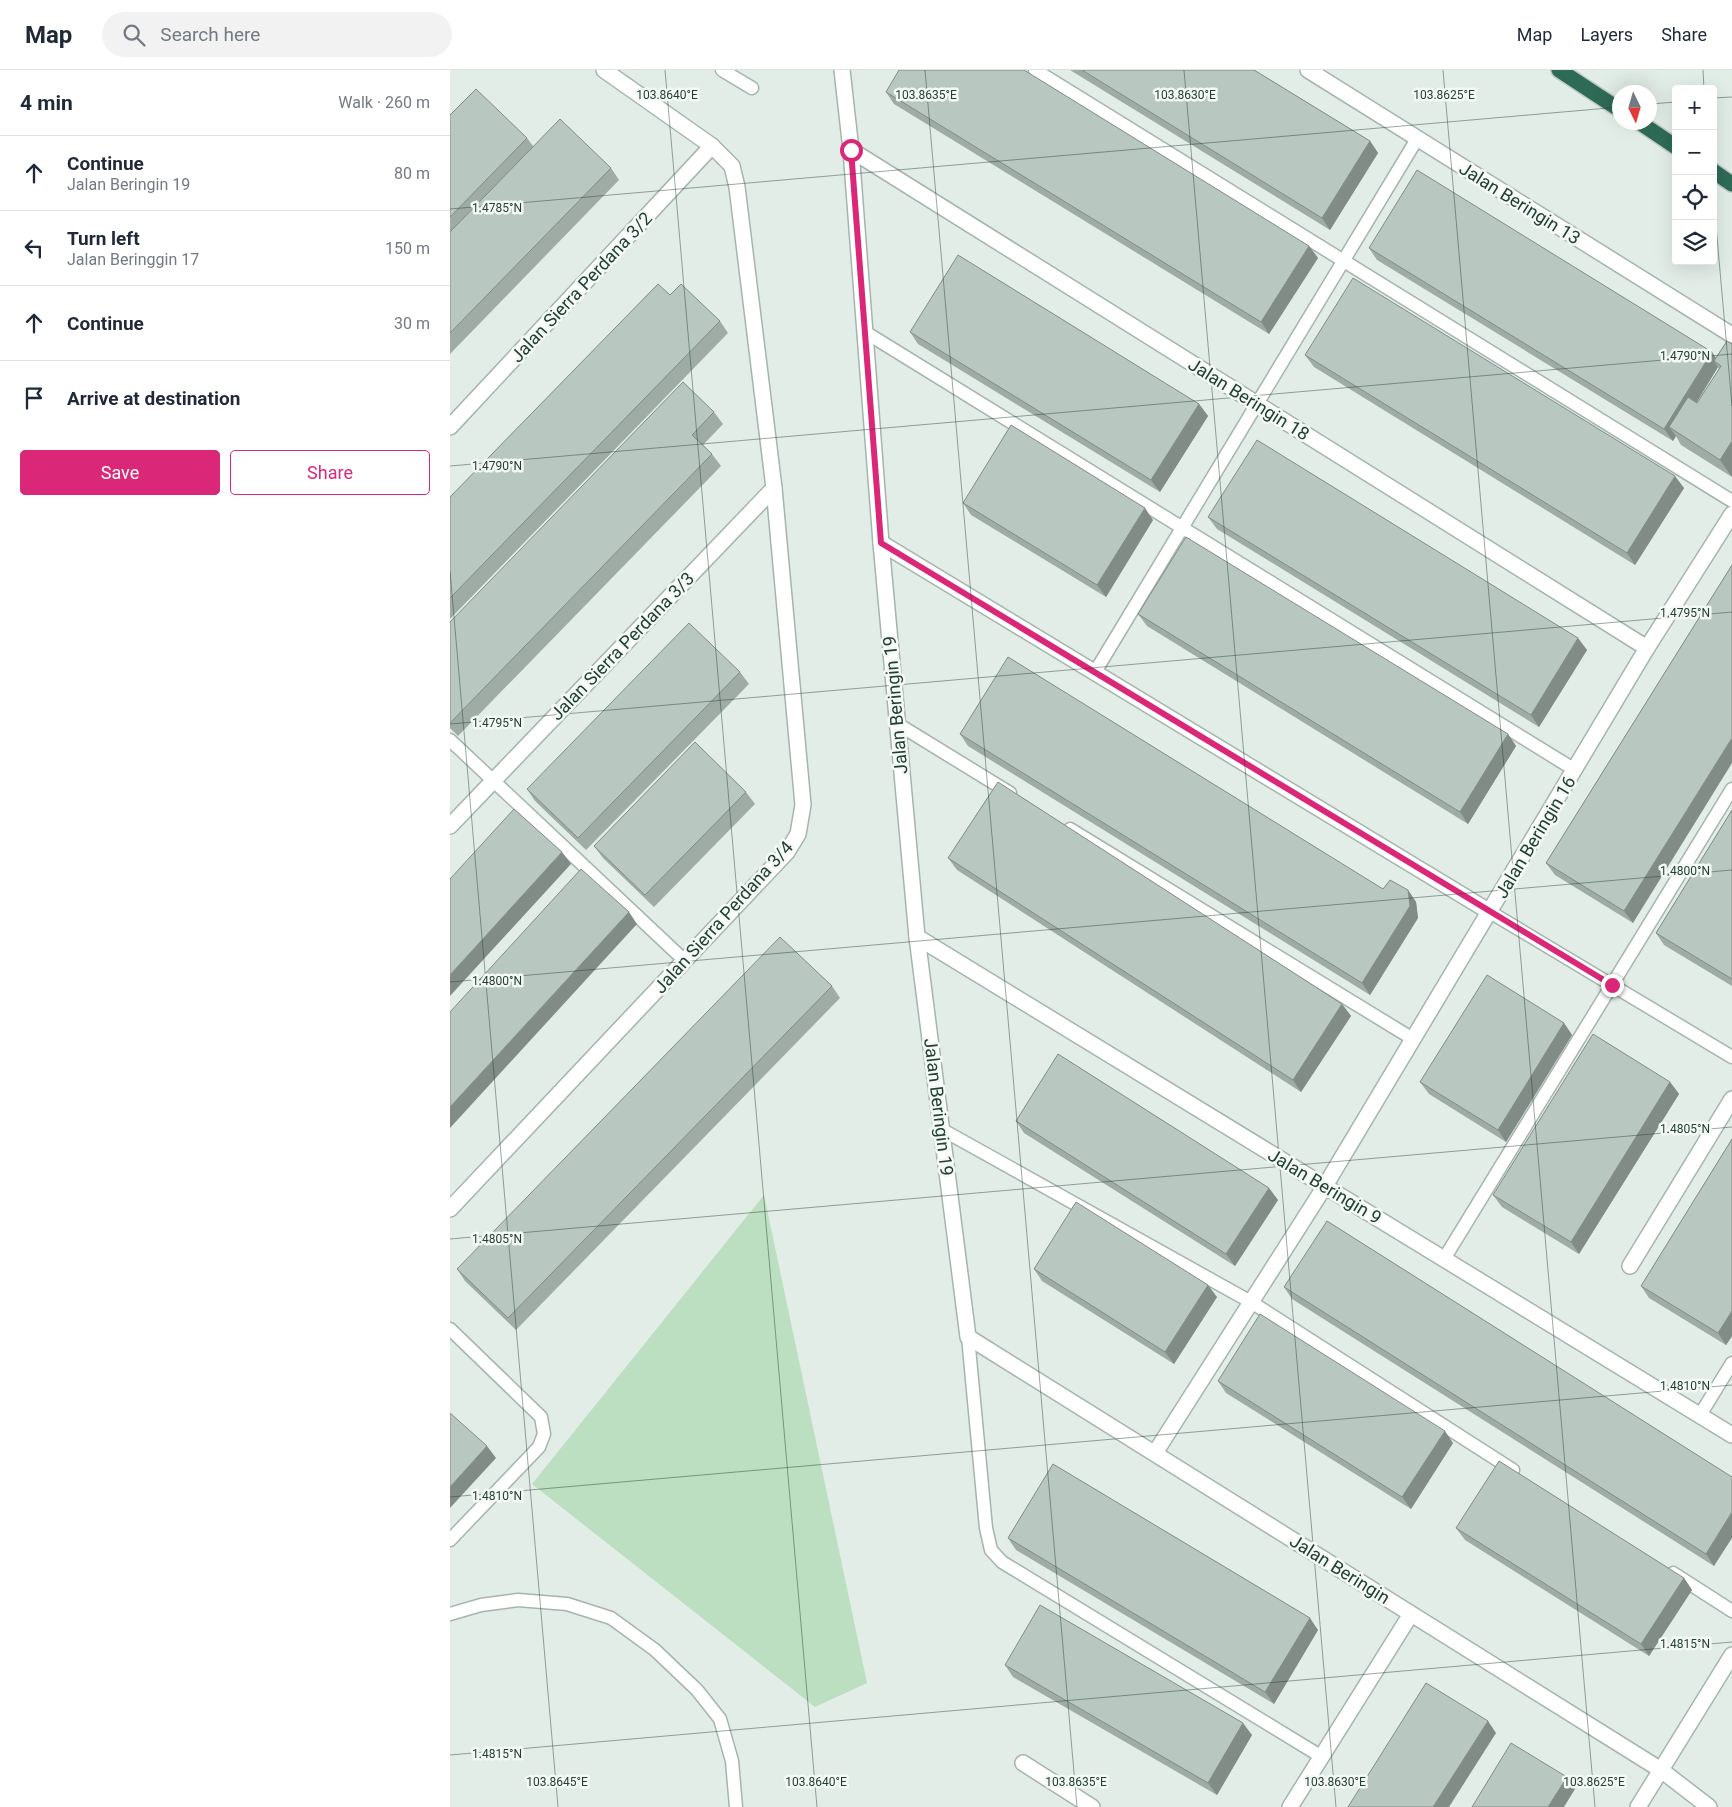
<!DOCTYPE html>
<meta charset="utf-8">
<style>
body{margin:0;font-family:Roboto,sans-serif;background:#f2f2f3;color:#1f2937}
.controls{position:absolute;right:15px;top:15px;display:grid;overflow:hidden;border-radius:5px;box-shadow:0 5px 20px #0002}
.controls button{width:45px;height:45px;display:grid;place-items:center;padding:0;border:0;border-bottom:1px solid #e0e1e3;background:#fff;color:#1f2937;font:25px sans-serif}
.compass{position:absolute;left:1162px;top:15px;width:45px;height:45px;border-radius:50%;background:#fff;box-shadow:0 5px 20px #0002;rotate:175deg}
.stop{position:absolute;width:15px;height:15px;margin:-11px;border:4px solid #db2777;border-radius:50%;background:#fff}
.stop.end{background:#db2777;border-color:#fff;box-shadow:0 1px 5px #0008}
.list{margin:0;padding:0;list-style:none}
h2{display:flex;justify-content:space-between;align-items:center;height:65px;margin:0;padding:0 20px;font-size:21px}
h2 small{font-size:16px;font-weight:400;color:#747a83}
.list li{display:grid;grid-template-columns:32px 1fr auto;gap:15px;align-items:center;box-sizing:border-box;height:75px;padding:0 20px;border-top:1px solid #e0e1e3}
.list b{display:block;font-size:19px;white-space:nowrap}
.list p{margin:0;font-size:16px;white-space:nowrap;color:#747a83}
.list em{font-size:16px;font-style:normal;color:#747a83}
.actions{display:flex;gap:10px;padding:15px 20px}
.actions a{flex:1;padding:11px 0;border:1px solid #db2777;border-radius:5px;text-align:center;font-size:18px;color:#db2777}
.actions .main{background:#db2777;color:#fff}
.icon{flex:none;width:28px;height:28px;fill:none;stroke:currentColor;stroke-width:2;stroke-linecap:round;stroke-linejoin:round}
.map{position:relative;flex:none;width:1282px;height:1737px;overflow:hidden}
header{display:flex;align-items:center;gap:30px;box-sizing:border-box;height:70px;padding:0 25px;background:#fff;border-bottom:1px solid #e0e1e3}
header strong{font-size:24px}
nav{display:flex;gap:28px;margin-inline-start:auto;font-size:18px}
.search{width:350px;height:45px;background:#f2f2f3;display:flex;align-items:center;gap:12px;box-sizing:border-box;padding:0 18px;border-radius:28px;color:#747a83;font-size:19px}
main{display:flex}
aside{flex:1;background:#fff}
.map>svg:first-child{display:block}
</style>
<header>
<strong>Map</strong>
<div class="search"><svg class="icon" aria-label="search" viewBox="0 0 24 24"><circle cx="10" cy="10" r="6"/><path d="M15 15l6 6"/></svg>Search here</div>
<nav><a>Map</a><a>Layers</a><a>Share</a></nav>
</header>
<main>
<aside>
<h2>4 min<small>Walk · 260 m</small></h2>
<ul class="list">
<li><svg class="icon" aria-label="ahead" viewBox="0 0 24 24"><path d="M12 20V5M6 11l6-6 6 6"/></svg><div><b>Continue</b><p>Jalan Beringin 19</p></div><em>80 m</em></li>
<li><svg class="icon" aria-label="left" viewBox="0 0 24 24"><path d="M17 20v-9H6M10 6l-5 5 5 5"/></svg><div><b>Turn left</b><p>Jalan Beringgin 17</p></div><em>150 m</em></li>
<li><svg class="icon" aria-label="ahead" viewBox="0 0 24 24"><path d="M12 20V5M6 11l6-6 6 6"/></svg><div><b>Continue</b></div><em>30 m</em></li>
<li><svg class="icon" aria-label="arrive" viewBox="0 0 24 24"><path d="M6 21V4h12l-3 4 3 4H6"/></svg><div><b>Arrive at destination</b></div></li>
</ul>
<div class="actions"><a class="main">Save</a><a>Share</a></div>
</aside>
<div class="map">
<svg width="1282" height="1737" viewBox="0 0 1282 1737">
<rect width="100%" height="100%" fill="#e3ede7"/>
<!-- green -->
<path fill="#bcdec1" d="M314,1125L417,1613L365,1637L82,1414Z"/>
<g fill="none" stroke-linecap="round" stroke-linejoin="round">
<!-- lane casing -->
<g stroke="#a5b5ae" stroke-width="15">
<g id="lane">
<path d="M272,0L302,18"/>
<path d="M585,0L1282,431"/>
<path d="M415,262L1125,700"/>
<path d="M645,602L967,69"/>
<path d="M446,653L560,723"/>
<path d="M0,670L234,890"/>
<path d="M620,759L963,969"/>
<path d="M1040,842L1282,987"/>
<path d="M491,1059L801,1232L1063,1400"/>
<path d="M994,1189L1282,719"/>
<path d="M0,1259L91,1347L94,1364L89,1377L0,1470"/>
<path d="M518,1267L536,1458L541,1480L552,1492L872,1687"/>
<path d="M1250,1345L1282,1293"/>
<path d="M1223,1503L1282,1541"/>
<path d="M0,1544L31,1535L68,1530L117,1534L161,1548L205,1580L247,1620L270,1649L282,1691L286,1737"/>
</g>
</g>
<!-- street casing -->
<g stroke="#a5b5ae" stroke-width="18">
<g id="street">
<path d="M392,0L401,80L431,473L467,867L518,1267L1211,1700L1259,1737"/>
<path d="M858,0L1282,265"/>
<path d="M401,80L1197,578"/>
<path d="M0,357L262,76"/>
<path d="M431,473L1040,842"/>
<path d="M0,756L324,418"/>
<path d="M467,867L1282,1365"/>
<path d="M0,1139L337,782L348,764L353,735L324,418L287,117L282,96L262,76L154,0"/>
<path d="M1180,1196L1282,1029"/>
<path d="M705,1383L875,1116L1197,578L1282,444"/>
<path d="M573,1693L642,1737"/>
<path d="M840,1737L961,1544"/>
<path d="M1188,1737L1282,1585"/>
</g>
</g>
<!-- highway casing -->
<g stroke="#c1c9c6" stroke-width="18">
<g id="highway">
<path d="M1109,0L1170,40"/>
<path d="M1189,52L1226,77"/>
<path d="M1263,101L1282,114"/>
</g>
</g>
<!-- lane -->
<use href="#lane" stroke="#fff" stroke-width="12"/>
<!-- street -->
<use href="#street" stroke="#fff" stroke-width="15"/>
<!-- highway -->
<use href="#highway" stroke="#2e6b57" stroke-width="15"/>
</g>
<!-- wall -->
<g fill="#9eaca5" fill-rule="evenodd">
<path d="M620,0H804L920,71L928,83L880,160Z"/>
<path d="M436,22L859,176L868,188L819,264L444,34Z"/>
<path d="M0,45L77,68L83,76L161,98L169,110L0,284Z"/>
<path d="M919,178L1266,287L1277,271L1282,407L1231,375L1226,366L1223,371L927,190ZM1268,297L1269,299L1247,333V332Z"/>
<path d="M220,225L270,251L278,263L0,549V427Z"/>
<path d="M460,262L749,334L758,346L710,422L468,274Z"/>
<path d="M855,285L1234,418L1185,495L864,297Z"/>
<path d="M264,342L273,354L253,375L262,384L271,396L8,666L0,658V552Z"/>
<path d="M513,433L703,450L656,527L521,445Z"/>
<path d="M758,447L1137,580L1089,657L767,459Z"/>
<path d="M1282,495L1183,853L1105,805L1096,793Z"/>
<path d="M688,544L1058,664L1066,676L1018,754L697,556Z"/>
<path d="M290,602L299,614L136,780L85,731L77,719Z"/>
<path d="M510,664L933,819L958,820L966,832L968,848L920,925L518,676Z"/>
<path d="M296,722L305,734L204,837L153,788L144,776Z"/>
<path d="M1282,740V916L1214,875L1206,863Z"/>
<path d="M498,788L892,934L901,946L851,1022L507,800Z"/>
<path d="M382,916L390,928L66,1260L15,1211L7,1199Z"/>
<path d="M1114,953L1122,965L1056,1072L979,1024L970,1012Z"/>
<path d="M1220,1012L1229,1024L1129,1184L1052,1137L1043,1125Z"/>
<path d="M566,1051L828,1130L785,1196L574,1063Z"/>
<path d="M1282,1069V1266L1276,1275L1199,1228L1191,1216Z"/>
<path d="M584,1199L767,1227L724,1294L592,1211Z"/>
<path d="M834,1217L1282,1407L1264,1496L842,1229Z"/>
<path d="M768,1311L1003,1373L961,1439L776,1323Z"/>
<path d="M1006,1458L1234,1508L1242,1520L1199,1586L1015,1470Z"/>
<path d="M558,1468L868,1560L824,1634L566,1480Z"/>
<path d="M555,1595L802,1665L767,1725L563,1607Z"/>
</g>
<!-- shaded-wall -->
<g fill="#818c86">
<path d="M920,71L928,83L880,160L872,148Z"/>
<path d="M859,176L868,188L819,264L811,252Z"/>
<path d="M1262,282L1270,294L1264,291L1268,297L1228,363L1219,357L1226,366L1223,371L1214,359Z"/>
<path d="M749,334L758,346L710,422L701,410Z"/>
<path d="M1282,371V407L1270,390Z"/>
<path d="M1225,406L1234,418L1185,495L1177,483Z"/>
<path d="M695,438L703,450L656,527L647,515Z"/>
<path d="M1128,568L1137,580L1089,657L1081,645Z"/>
<path d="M1058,664L1066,676L1018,754L1010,742Z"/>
<path d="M1282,668V693L1183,853L1174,841Z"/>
<path d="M112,782L121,794L0,926V905Z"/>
<path d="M958,820L966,832L968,848L920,925L912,913Z"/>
<path d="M179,842L187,854L0,1058V1037Z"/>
<path d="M892,934L901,946L851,1022L843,1010Z"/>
<path d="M1114,953L1122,965L1056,1072L1048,1060Z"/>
<path d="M1220,1012L1229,1024L1129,1184L1121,1172Z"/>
<path d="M819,1118L828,1130L785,1196L776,1184Z"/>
<path d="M758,1215L767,1227L724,1294L715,1282Z"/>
<path d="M1282,1241V1266L1276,1275L1268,1263Z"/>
<path d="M995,1361L1003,1373L961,1439L952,1427Z"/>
<path d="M37,1376L46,1388L0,1438V1417Z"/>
<path d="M1282,1442V1468L1264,1496L1256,1484Z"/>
<path d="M1234,1508L1242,1520L1199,1586L1191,1574Z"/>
<path d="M860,1548L868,1560L824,1634L815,1622Z"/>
<path d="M1038,1651L1046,1663L999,1737H983Z"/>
<path d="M793,1653L802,1665L767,1725L758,1713Z"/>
<path d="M1117,1707L1125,1719L1114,1737H1098Z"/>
</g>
<!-- building -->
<g fill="#b8c8c0" stroke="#818c86">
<path d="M449,0H574L859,176L811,252L436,22Z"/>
<path d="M632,0H804L920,71L872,148Z"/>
<path d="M26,19L77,68L0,147V45Z"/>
<path d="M110,49L161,98L0,263V162Z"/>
<path d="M967,100L1262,282L1214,359L919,178Z"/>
<path d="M508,185L749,334L701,410L460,262Z"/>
<path d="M903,208L1225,406L1177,483L855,285Z"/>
<path d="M208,214L220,225L231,214L270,251L0,528V427Z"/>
<path d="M1277,271L1282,274V371L1270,390L1219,357L1238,327L1247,333L1271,296L1264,291Z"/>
<path d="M233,312L264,342L242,365L262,384L0,653V552Z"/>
<path d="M561,355L695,438L647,515L513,433Z"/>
<path d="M807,370L1128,568L1081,645L758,447Z"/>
<path d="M736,467L1058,664L1010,742L688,544Z"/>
<path d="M1282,495V668L1174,841L1096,793Z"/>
<path d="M239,553L290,602L128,768L77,719Z"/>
<path d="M558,587L933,819L940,810L958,820L960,836L912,913L510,664Z"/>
<path d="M245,672L296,722L195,825L144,776Z"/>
<path d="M548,712L892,934L843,1010L498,788Z"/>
<path d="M64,739L112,782L0,905V809Z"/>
<path d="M1282,740V909L1206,863Z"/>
<path d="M131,799L179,842L0,1037V942Z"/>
<path d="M330,867L382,916L58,1248L7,1199Z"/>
<path d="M1037,905L1114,953L1048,1060L970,1012Z"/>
<path d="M1143,964L1220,1012L1121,1172L1043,1125Z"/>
<path d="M608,984L819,1118L776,1184L566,1051Z"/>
<path d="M1282,1069V1241L1268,1263L1191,1216Z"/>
<path d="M626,1132L758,1215L715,1282L584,1199Z"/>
<path d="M877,1151L1282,1407V1442L1256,1484L834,1217Z"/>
<path d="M810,1244L995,1361L952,1427L768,1311Z"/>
<path d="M0,1343L37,1376L0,1417Z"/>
<path d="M1049,1391L1234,1508L1191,1574L1006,1458Z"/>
<path d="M603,1394L860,1548L815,1622L558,1468Z"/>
<path d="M590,1535L793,1653L758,1713L555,1595Z"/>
<path d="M976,1613L1038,1651L983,1737H898Z"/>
<path d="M1061,1673L1117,1707L1098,1737H1022Z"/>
</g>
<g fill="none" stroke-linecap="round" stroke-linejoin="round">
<!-- route -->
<path stroke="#db2777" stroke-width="6" d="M401,80L431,473L1162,915"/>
</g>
<!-- ticks -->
<path fill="none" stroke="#223f34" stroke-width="1" stroke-opacity="0.45" d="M215,0L367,1737M475,0L627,1737M734,0L886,1737M993,0L1145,1737M1253,0L1254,19M1263,28L1282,27M1200,34L1226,32M1263,122L1282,336M0,139L1170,37M0,396L1282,284M0,501L108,1737M0,654L1282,542M0,912L1282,800M0,1169L1282,1057M0,1427L1282,1315M0,1685L1282,1572"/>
<g text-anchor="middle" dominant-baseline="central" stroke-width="5" stroke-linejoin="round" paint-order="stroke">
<!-- street labels -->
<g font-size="18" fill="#223f34" stroke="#f4f9f6">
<text transform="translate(1070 133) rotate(32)">Jalan Beringin 13</text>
<text transform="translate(131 217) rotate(-47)">Jalan Sierra Perdana 3/2</text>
<text transform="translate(799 329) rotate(32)">Jalan Beringin 18</text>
<text transform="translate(172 576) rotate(-46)">Jalan Sierra Perdana 3/3</text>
<text transform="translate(445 635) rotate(-95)">Jalan Beringin 19</text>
<text transform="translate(1085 767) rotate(-59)">Jalan Beringin 16</text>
<text transform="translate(273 847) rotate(-48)">Jalan Sierra Perdana 3/4</text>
<text transform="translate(489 1037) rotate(83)">Jalan Beringin 19</text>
<text transform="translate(875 1116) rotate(31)">Jalan Beringin 9</text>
<text transform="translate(890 1499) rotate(32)">Jalan Beringin</text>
</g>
</g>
<g font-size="12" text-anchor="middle" fill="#223f34" stroke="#f4f9f6" stroke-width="5" stroke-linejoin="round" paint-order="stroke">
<text x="217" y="29">103.8640°E</text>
<text x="476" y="29">103.8635°E</text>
<text x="735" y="29">103.8630°E</text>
<text x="994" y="29">103.8625°E</text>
<text x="47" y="142">1.4785°N</text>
<text x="1235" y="290">1.4790°N</text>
<text x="47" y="400">1.4790°N</text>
<text x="1235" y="547">1.4795°N</text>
<text x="47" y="657">1.4795°N</text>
<text x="1235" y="805">1.4800°N</text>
<text x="47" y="915">1.4800°N</text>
<text x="1235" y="1063">1.4805°N</text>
<text x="47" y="1173">1.4805°N</text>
<text x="1235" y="1320">1.4810°N</text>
<text x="47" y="1430">1.4810°N</text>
<text x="1235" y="1578">1.4815°N</text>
<text x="47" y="1688">1.4815°N</text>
<text x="107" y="1716">103.8645°E</text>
<text x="366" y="1716">103.8640°E</text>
<text x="626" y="1716">103.8635°E</text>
<text x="885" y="1716">103.8630°E</text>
<text x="1144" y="1716">103.8625°E</text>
</g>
</svg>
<div class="controls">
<button>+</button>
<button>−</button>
<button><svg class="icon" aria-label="locate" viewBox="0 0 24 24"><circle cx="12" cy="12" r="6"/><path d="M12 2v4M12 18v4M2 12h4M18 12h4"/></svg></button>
<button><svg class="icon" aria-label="layers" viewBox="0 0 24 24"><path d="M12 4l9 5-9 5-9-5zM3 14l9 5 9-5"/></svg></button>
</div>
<svg class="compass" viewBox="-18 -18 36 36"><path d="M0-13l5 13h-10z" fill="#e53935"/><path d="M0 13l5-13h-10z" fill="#747a83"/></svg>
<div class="stop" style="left:401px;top:80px"></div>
<div class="stop end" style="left:1162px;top:915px"></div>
</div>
</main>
